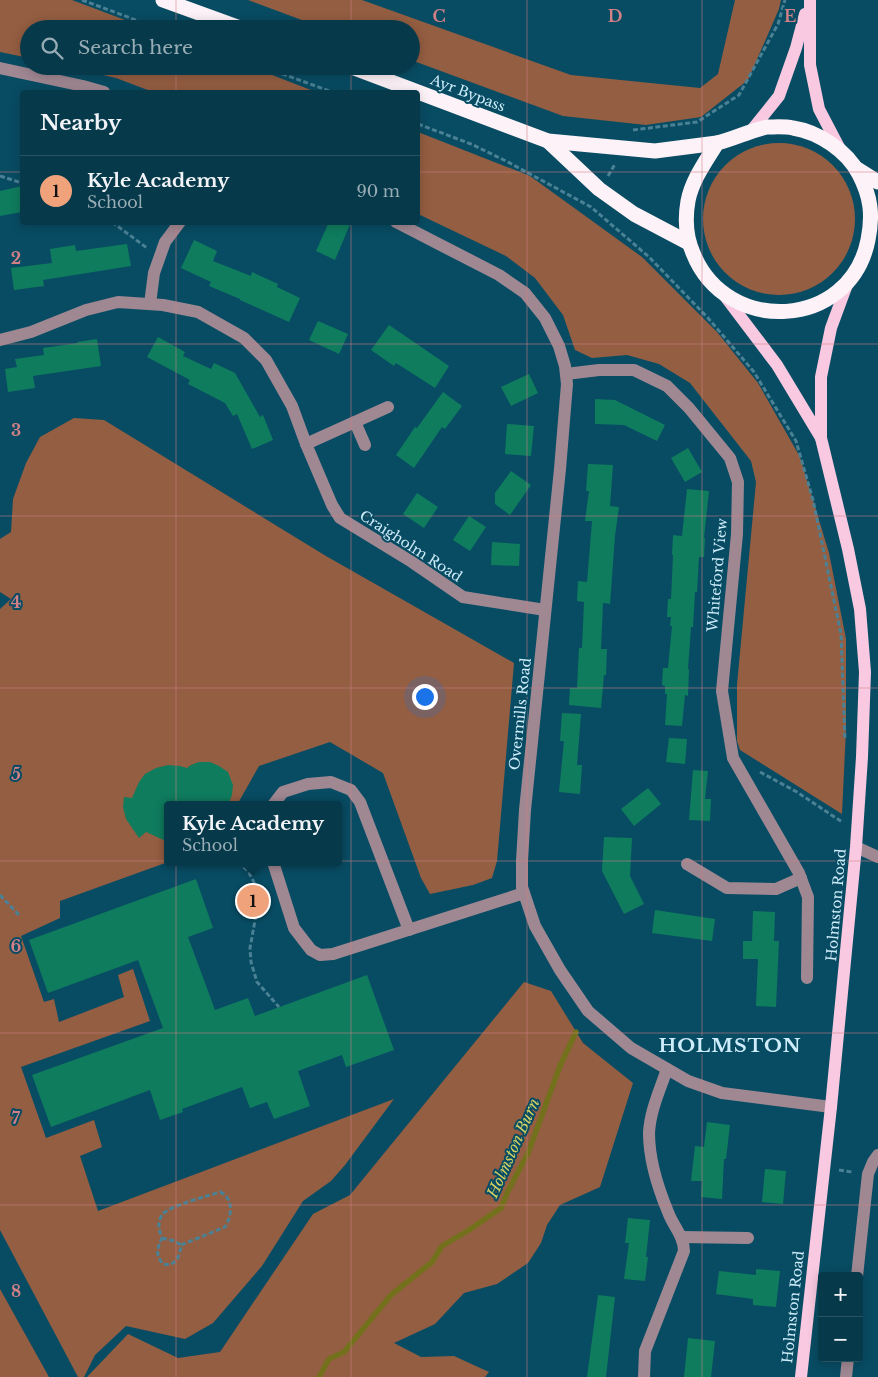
<!DOCTYPE html>
<meta charset="utf-8">
<style>
body{margin:0;font-family:"Libre Baskerville",serif;background:#144454;color:#f1f3f6}
.controls{position:absolute;right:15px;bottom:15px;display:grid;overflow:hidden;border-radius:5px;box-shadow:0 2px 12px #0003}
.controls button{width:45px;height:45px;display:grid;place-items:center;padding:0;border:0;border-bottom:1px solid #275362;background:#06394a;color:#f1f3f6;font:25px sans-serif}
.you{position:absolute;left:424px;top:696px;width:18px;height:18px;margin:-12px;border:4px solid #fff;border-radius:50%;background:#1a73e8;box-shadow:0 0 0 8px #1a73e833}
.badge{display:grid;place-items:center;width:32px;height:32px;border-radius:50%;background:#f0a27a;color:#111;font-size:16px;font-weight:700}
.pin{position:absolute;translate:-50% -50%;border:2px solid #fff;box-shadow:0 1px 5px #0006}
.popup{position:absolute;left:164px;top:801px;width:178px;height:65px;box-sizing:border-box;display:grid;place-content:center;border-radius:5px;background:#06394a;filter:drop-shadow(0 1px 4px #0005);font-size:16px;white-space:nowrap;color:#98acb5}
.popup b{font-size:19px;color:#f1f3f6}
.popup::after{content:'';position:absolute;left:50%;top:100%;margin-left:-10px;border:10px solid transparent;border-top-color:#06394a}
.list{margin:0;padding:0;list-style:none}
h2{display:flex;justify-content:space-between;align-items:center;height:65px;margin:0;padding:0 20px;font-size:21px}
h2 small{font-size:16px;font-weight:400;color:#98acb5}
.list li{display:grid;grid-template-columns:32px 1fr auto;gap:15px;align-items:center;box-sizing:border-box;height:70px;padding:0 20px;border-top:1px solid #275362}
.list b{display:block;font-size:19px;white-space:nowrap}
.list p{margin:0;font-size:16px;white-space:nowrap;color:#98acb5}
.list em{font-size:16px;font-style:normal;color:#98acb5}
.icon{flex:none;width:28px;height:28px;fill:none;stroke:currentColor;stroke-width:2;stroke-linecap:round;stroke-linejoin:round}
.map{position:relative;flex:none;width:878px;height:1377px;overflow:hidden}
.search{position:absolute;background:#06394a;box-shadow:0 2px 12px #0003;left:20px;top:20px;width:400px;height:55px;display:flex;align-items:center;gap:12px;box-sizing:border-box;padding:0 18px;border-radius:28px;color:#98acb5;font-size:19px}
.panel{position:absolute;background:#06394a;box-shadow:0 2px 12px #0003;left:20px;top:90px;width:400px;height:135px;border-radius:5px}
.map>svg:first-child{display:block}
</style>
<div class="map">
<svg width="878" height="1377" viewBox="0 0 878 1377">
<rect width="100%" height="100%" fill="#084c63"/>
<!-- green -->
<g fill="#945e42">
<path d="M0,0H72L149,29H29V58L0,52Z"/>
<path d="M248,0H362L571,75L700,88L718,74L735,0H781L779,9L748,80L701,117L646,125L563,116L411,60V29H326Z"/>
<path d="M64,66H249L316,92H153L116,78Z"/>
<path d="M418,132L530,176L642,257L717,332L758,383L800,457L829,553L846,639V729L842,814L740,750L737,741V685L756,482L751,461L690,383L659,364L627,355L592,358L575,350L563,315L535,278L506,256L418,214Z"/>
<circle cx="779" cy="219" r="76"/>
<path d="M74,418L104,420L326,556L514,663L497,861L492,878L473,885L430,894L421,878L383,773L330,742L259,766L237,805H168V862L60,901V918L21,936L44,1002L54,999L59,1022L124,997L118,975L133,969L150,1021L21,1067L46,1138L94,1120L102,1147L80,1156L98,1211L394,1099L345,1165L331,1181L303,1201L262,1266L213,1323L185,1339L126,1326L95,1355L84,1377H78L0,1230V609L11,599L0,592V539L11,532L13,499L26,463L40,437Z"/>
<path d="M524,982L551,991L583,1043L633,1083L600,1187L560,1205L547,1225L541,1243L528,1263L497,1284L464,1293L435,1324L394,1343L421,1357L454,1356L489,1372L485,1377H87L128,1334L178,1358L220,1352L313,1214L350,1195Z"/>
<path d="M0,1289L49,1377H0Z"/>
</g>
<g fill="none" stroke-linecap="round" stroke-linejoin="round">
<!-- stream -->
<path stroke="#74711c" stroke-width="5.5" d="M319,1377L329,1359L344,1352L391,1295L432,1262L442,1246L469,1230L501,1208L508,1191L528,1153L560,1066L576,1032"/>
</g>
<!-- building -->
<g fill="#0f7c5e">
<path d="M22,186V212L0,216V191Z"/>
<path d="M329,222H351L335,260L316,251Z"/>
<path d="M194,240L217,251L213,261L251,276L252,272L278,284L277,287L300,298L289,322L240,300V299L209,286L211,282L181,268Z"/>
<path d="M127,244L131,266L43,280L44,286L14,290L11,268L52,263L50,249L75,245L76,251Z"/>
<path d="M318,321L348,334L339,354L309,340Z"/>
<path d="M389,325L449,366L435,388L396,363L394,366L371,350Z"/>
<path d="M158,337L185,352L183,356L211,369L214,363L235,373L260,417L263,415L273,440L252,449L237,414L233,416L225,403L188,384L190,380L147,357Z"/>
<path d="M97,339L101,366L33,376L35,388L8,392L5,369L17,367L15,359L44,355L43,348L78,343L77,342Z"/>
<path d="M529,374L538,393L511,406L501,387Z"/>
<path d="M443,392L462,406L445,429L442,427L414,468L396,455L415,427L417,428Z"/>
<path d="M595,399L615,400L665,425L657,441L624,425L595,424Z"/>
<path d="M507,424L534,426L531,456L505,454Z"/>
<path d="M688,448L702,472L685,482L671,458Z"/>
<path d="M588,464L613,465L610,506L619,507L615,536L610,604L603,603L601,649H607L606,675H604L601,708L569,705L570,688H577L579,648H582L584,602L577,601L578,581L587,582L592,521H585L589,491H586Z"/>
<path d="M511,471L531,485L510,515L495,504V493Z"/>
<path d="M687,489L709,491L704,538H705L704,557H699L697,592H695L693,627H691L688,669H689L688,696L685,695L682,726L665,725L667,694H665V686L662,685L663,668H668L672,626H670L671,617H667L668,599H671L673,555H672L673,535L682,536Z"/>
<path d="M417,493L438,507L424,528L403,514Z"/>
<path d="M469,516L486,527L470,551L453,540Z"/>
<path d="M492,542L520,544L519,566L491,565Z"/>
<path d="M562,713L581,714L577,765H582L580,794L559,792L564,741H560Z"/>
<path d="M669,738L687,739L685,764L666,762Z"/>
<path d="M199,762H210L219,766L228,772L233,785L232,795L228,805H168V842L146,832L139,838L126,819L123,807L124,797L132,798L139,782L145,774L156,768L168,765L180,766L187,768L191,765Z"/>
<path d="M693,770L708,771L705,799H711L710,821L689,820Z"/>
<path d="M648,788L661,804L634,826L621,809Z"/>
<path d="M604,837L632,838L630,876L644,904L624,914L602,871Z"/>
<path d="M196,879L213,928L188,937L215,1010L248,998L255,1016L367,975L394,1050L346,1067L342,1055L298,1071L310,1106L274,1119L267,1102L250,1108L242,1087L182,1109L183,1112L160,1120L150,1090L51,1127L32,1075L163,1028L138,960L48,993L29,940Z"/>
<path d="M655,910L715,919L712,941L652,933Z"/>
<path d="M753,911L775,912L774,941H779L776,1007L756,1006L758,959H743V941H752Z"/>
<path d="M707,1122L730,1125L726,1159H724L722,1199L701,1197L702,1181H691L695,1146L704,1147Z"/>
<path d="M765,1169L786,1171L783,1204L762,1202Z"/>
<path d="M628,1218L650,1220L646,1257H648L645,1281L624,1279L629,1243H625Z"/>
<path d="M756,1269L780,1271L776,1307L753,1305V1299L716,1294L719,1271L756,1275Z"/>
<path d="M598,1295L615,1297L606,1377H587Z"/>
<path d="M688,1338L715,1341L711,1377H684Z"/>
</g>
<g fill="none" stroke-linecap="round" stroke-linejoin="round">
<!-- path -->
<g stroke="#4a8195" stroke-width="3" stroke-dasharray="5 2.5" stroke-linecap="butt">
<path d="M82,0L160,29"/>
<path d="M261,66L332,92"/>
<path d="M418,124L471,144L506,161L591,207L649,257L708,318L754,372L796,441L813,500L841,634L845,740"/>
<path d="M633,130L697,122L739,95L778,24L785,0"/>
<path d="M0,176L22,183"/>
<path d="M608,176L615,164"/>
<path d="M112,222L147,248"/>
<path d="M760,772L797,792L842,822"/>
<path d="M238,862L248,871L257,888L258,904L250,948L251,962L257,982L279,1007"/>
<path d="M0,895L19,915"/>
<path d="M839,1170L852,1172"/>
<path d="M220,1192C234,1198 232,1216 225,1227L181,1245C180,1256 176,1267 163,1264C155,1254 157,1249 162,1238C159,1230 157,1223 162,1215C168,1206 208,1196 220,1192Z"/>
<path d="M162,1238L174,1241L181,1245"/>
</g>
<!-- minor -->
<g stroke="#a08893" stroke-width="12">
<path d="M0,68L83,86L104,92"/>
<path d="M396,222L499,275L525,293L545,318L559,346L565,366L567,384L560,469L525,810L522,861V887L535,926L560,970L588,1011L631,1048L688,1081L722,1093L831,1107"/>
<path d="M150,304L154,273L165,242L180,222"/>
<path d="M0,340L31,332L86,310L118,302L163,305L198,312L244,338L266,360L292,406L306,444L332,505L340,518L412,562L463,597L545,610"/>
<path d="M566,374L599,370H634L667,386L689,408L730,458L738,482L737,534L722,691L733,758L799,873L808,897L807,978"/>
<path d="M355,422L365,445"/>
<path d="M306,444L388,407"/>
<path d="M273,805L283,792L308,784L331,782L351,790L360,802L409,930"/>
<path d="M856,847L878,857"/>
<path d="M273,862L294,928L311,950L320,955L333,954L524,893"/>
<path d="M687,864L727,888L776,889L801,878"/>
<path d="M681,1237L748,1238"/>
<path d="M857,1276L868,1174L873,1162L878,1155"/>
<path d="M644,1377L645,1351L684,1251C684,1236 673,1226 668,1212C658,1188 649,1160 649,1133C650,1111 660,1090 667,1069"/>
<path d="M846,1377L848,1358"/>
</g>
<!-- major -->
<g stroke="#f8c9e0" stroke-width="12">
<path d="M810,0V65L819,109L841,151"/>
<path d="M751,131L779,96L796,48L805,14"/>
<path d="M724,295L777,365L821,438"/>
<path d="M801,1377L831,1107L856,847L862,757L865,672L860,609L848,549L821,438V377L831,328L848,282"/>
</g>
<!-- highway -->
<g stroke="#fdf2f7" stroke-width="15">
<path d="M163,0L243,29"/>
<path d="M349,66L548,141L655,151L717,143"/>
<path d="M767,127C775,127 784,126 793,128C819,132 847,151 859,174C871,197 873,215 868,240C850,330 726,336 693,253C686,237 685,218 688,201C692,180 706,161 717,143C734,139 749,131 767,127Z"/>
<path d="M548,141L599,189L634,214L689,243"/>
<path d="M857,169L878,182"/>
</g>
</g>
<!-- grid -->
<path fill="none" stroke="#d28086" stroke-width="1" stroke-opacity="0.55" d="M176,0V29M351,0V29M527,0V1377M702,0V1377M176,66V92M351,66V92M0,172H22M418,172H878M176,222V1377M351,222V1377M0,344H878M0,516H878M0,688H878M0,861H878M0,1033H878M0,1205H878"/>
<g text-anchor="middle" dominant-baseline="central" stroke-width="4" stroke-linejoin="round" paint-order="stroke">
<!-- street labels -->
<g font-size="14" fill="#ceecfa" stroke="#084c63">
<text transform="translate(468 93) rotate(21)">Ayr Bypass</text>
<text transform="translate(411 546) rotate(33)">Craigholm Road</text>
<text transform="translate(717 575) rotate(-85)">Whiteford View</text>
<text transform="translate(520 714) rotate(-84)">Overmills Road</text>
<text transform="translate(836 905) rotate(-85)">Holmston Road</text>
<text transform="translate(793 1307) rotate(-84)">Holmston Road</text>
</g>
<!-- water labels -->
<g font-size="15" font-style="italic" fill="#d5d163" stroke="#084c63">
<text transform="translate(513 1148) rotate(-66)">Holmston Burn</text>
</g>
<!-- district labels -->
<g font-size="19" font-weight="bold" letter-spacing="1" fill="#ceecfa" stroke="#084c63">
<text x="730" y="1045">HOLMSTON</text>
</g>
</g>
<g font-size="16" text-anchor="middle" font-weight="bold" fill="#d28086" stroke="#084c63" stroke-width="4" stroke-linejoin="round" paint-order="stroke">
<text x="439" y="22">C</text>
<text x="615" y="22">D</text>
<text x="790" y="22">E</text>
<text x="16" y="264">2</text>
<text x="16" y="436">3</text>
<text x="16" y="608">4</text>
<text x="16" y="780">5</text>
<text x="16" y="952">6</text>
<text x="16" y="1124">7</text>
<text x="16" y="1297">8</text>
</g>
</svg>
<div class="controls">
<button>+</button>
<button>−</button>
</div>
<div class="you"></div>
<div class="pin badge" style="left:253px;top:901px">1</div>
<div class="popup"><b>Kyle Academy</b>School</div>
<div class="search"><svg class="icon" aria-label="search" viewBox="0 0 24 24"><circle cx="10" cy="10" r="6"/><path d="M15 15l6 6"/></svg>Search here</div>
<section class="panel">
<h2>Nearby<small></small></h2>
<ul class="list">
<li><span class="badge">1</span><div><b>Kyle Academy</b><p>School</p></div><em>90 m</em></li>
</ul>
</section>
</div>
